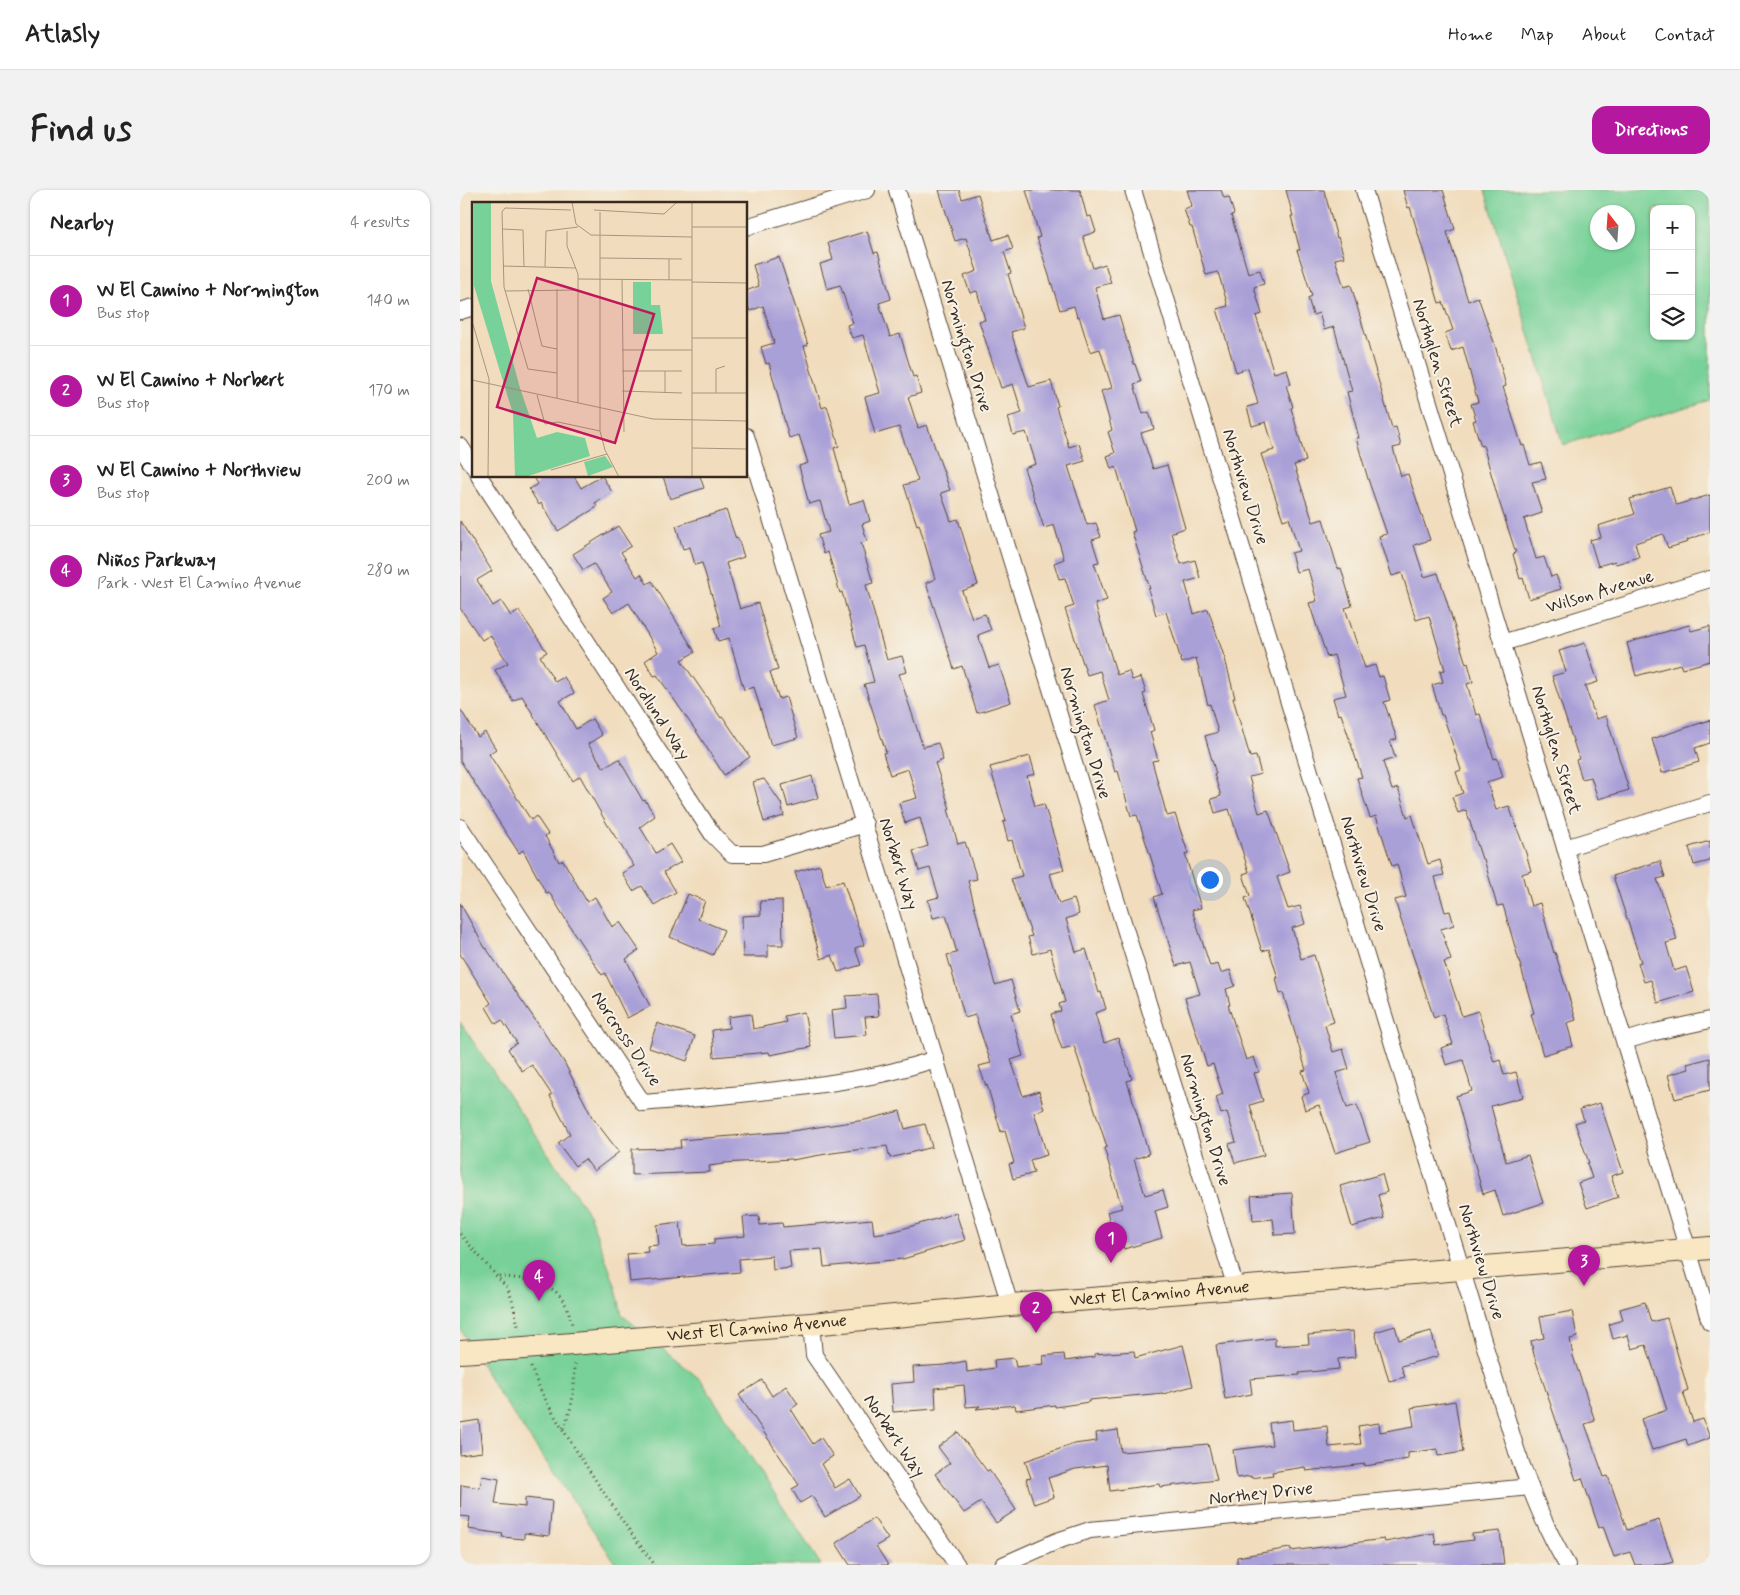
<!DOCTYPE html>
<meta charset="utf-8">
<style>
body{margin:0;font-family:Mynerve,sans-serif;background:#f2f2f2;color:#222}
.controls{position:absolute;right:15px;top:15px;display:grid;overflow:hidden;border-radius:10px;box-shadow:0 1px 4px #0004}
.controls button{width:45px;height:45px;display:grid;place-items:center;padding:0;border:0;border-bottom:1px solid #e0e0e0;background:#fff;color:#222;font:25px sans-serif}
.compass{position:absolute;left:1130px;top:15px;width:45px;height:45px;border-radius:50%;background:#fff;box-shadow:0 1px 4px #0004;rotate:343deg}
.you{position:absolute;left:749px;top:689px;width:18px;height:18px;margin:-12px;border:4px solid #fff;border-radius:50%;background:#1a73e8;box-shadow:0 0 0 8px #1a73e833}
.badge{display:grid;place-items:center;width:32px;height:32px;border-radius:50%;background:#b5179e;color:#fff;font-size:16px;font-weight:700}
.pin{position:absolute;translate:-50% -41px;filter:drop-shadow(0 1px 2px #0008)}
.pin::after{content:'';position:absolute;top:26px;width:18px;height:15px;background:inherit;clip-path:polygon(0 0,100% 0,50% 100%)}
.list{margin:0;padding:0;list-style:none}
h2{display:flex;justify-content:space-between;align-items:center;height:65px;margin:0;padding:0 20px;font-size:21px}
h2 small{font-size:16px;font-weight:400;color:#767676}
.list li{display:grid;grid-template-columns:32px 1fr auto;gap:15px;align-items:center;box-sizing:border-box;height:90px;padding:0 20px;border-top:1px solid #e0e0e0}
.list b{display:block;font-size:19px;white-space:nowrap}
.list p{margin:0;font-size:16px;white-space:nowrap;color:#767676}
.list em{font-size:16px;font-style:normal;color:#767676}
.icon{flex:none;width:28px;height:28px;fill:none;stroke:currentColor;stroke-width:2;stroke-linecap:round;stroke-linejoin:round}
.map{position:relative;flex:none;width:1250px;height:1375px;overflow:hidden;border-radius:15px}
header{display:flex;align-items:center;gap:30px;box-sizing:border-box;height:70px;padding:0 25px;background:#fff;border-bottom:1px solid #e0e0e0}
header strong{font-size:24px}
nav{display:flex;gap:28px;margin-inline-start:auto;font-size:18px}
.intro{display:flex;align-items:center;justify-content:space-between;box-sizing:border-box;height:120px;padding:0 30px}
h1{margin:0;font-size:35px}
.button{padding:12px 22px;border-radius:15px;background:#b5179e;color:#fff;font-size:18px;font-weight:700}
main{display:flex;gap:30px;padding:0 30px}
aside{flex:1;background:#fff;border-radius:15px;box-shadow:0 1px 4px #0004}
.map>svg:first-child{display:block}
</style>
<header>
<strong>Atlasly</strong>
<nav><a>Home</a><a>Map</a><a>About</a><a>Contact</a></nav>
</header>
<div class="intro"><h1>Find us</h1><a class="button">Directions</a></div>
<main>
<aside>
<h2>Nearby<small>4 results</small></h2>
<ul class="list">
<li><span class="badge">1</span><div><b>W El Camino + Normington</b><p>Bus stop</p></div><em>140 m</em></li>
<li><span class="badge">2</span><div><b>W El Camino + Norbert</b><p>Bus stop</p></div><em>170 m</em></li>
<li><span class="badge">3</span><div><b>W El Camino + Northview</b><p>Bus stop</p></div><em>200 m</em></li>
<li><span class="badge">4</span><div><b>Niños Parkway</b><p>Park · West El Camino Avenue</p></div><em>280 m</em></li>
</ul>
</aside>
<div class="map">
<svg width="1250" height="1375" viewBox="0 0 1250 1375">
<rect width="100%" height="100%" fill="#f7f3e8"/>
<filter id="ink" filterUnits="userSpaceOnUse"><feTurbulence type="fractalNoise" baseFrequency=".02" numOctaves="2"/><feDisplacementMap in="SourceGraphic" scale="10" xChannelSelector="R" yChannelSelector="G"/><feConvolveMatrix kernelMatrix="1 2 1 2 8 2 1 2 1" color-interpolation-filters="sRGB"/></filter>
<filter id="wash" filterUnits="userSpaceOnUse"><feTurbulence type="fractalNoise" baseFrequency=".0096" numOctaves="4" result="noise"/><feDisplacementMap in="SourceGraphic" scale="20" xChannelSelector="R" yChannelSelector="G"/><feGaussianBlur stdDeviation="1.12" result="paint"/><feColorMatrix in="noise" values="0 0 0 0 0 0 0 0 0 0 0 0 0 0 0 0 0 1.4 0 .05"/><feComposite in="paint" operator="in"/></filter>
<g filter="url(#wash)">
<rect width="100%" height="100%" fill="#f1ddbd"/>
<!-- green -->
<g fill="#78d198" stroke="#5a7e5b" fill-rule="evenodd">
<path d="M1025,0H1250V210L1103,255ZM1194,19H1231V146H1194ZM1138,22H1168V52H1138Z"/>
<path d="M0,832L130,1026L156,1098L162,1125L241,1190L361,1375H157L34,1196L0,1138Z"/>
</g>
<g id="blocks">
<!-- building -->
<g fill="#aaa0d8">
<path d="M479,0H499L502,9L518,4L533,50L548,45L553,59L544,62L551,83L548,84L564,138L551,142L569,197L591,191L598,216L596,217L609,257L619,254L625,271L608,276L627,335L636,333L641,347L632,350L639,372L634,373L647,410L635,414L657,485L669,481L672,490L681,487L686,503L683,504L694,540L690,542L698,570L692,571L707,626L715,624L728,663L725,664L741,718L732,720L750,776L758,774L761,783L770,780L775,796L766,799L770,815H768L786,870L794,867L799,882L794,883L803,911L790,915L804,965L775,973L769,954L776,952L767,922L761,924L756,907L763,904L753,874L747,876L725,808L740,804L730,772L716,776L694,707L702,704L691,668L677,625L671,626L658,581L655,582L635,515L649,510L640,481L627,485L605,419L614,416L605,388L599,389L594,373L604,369L594,335L584,338L564,278L576,274L566,242L553,245L548,227L562,223L553,194L541,198L519,131L525,130L517,101L510,103L504,86L517,81L506,48L495,51Z"/>
<path d="M566,0H620L627,27L631,26L636,42L623,46L633,78L645,74L651,93L635,97L644,129L659,125L674,174H675L681,192L674,194L683,224L689,222L694,239L681,243L693,279L707,275L725,338L711,343L721,374L735,370L740,388L725,392L734,424L748,419L765,469L775,508H773L790,567L796,566L801,584L789,587L799,623L808,620L830,682L817,687L828,719L840,716L845,734L832,738L841,769L854,765L874,832L865,835L873,862L883,859L889,879L876,883L887,918L897,915L910,952L875,963L859,915L845,920L841,906L849,903L842,881L846,880L823,803L820,804L816,788H818L809,759L802,761L785,708L790,706L783,684L789,682L769,619L755,623L751,609L761,606L754,584H756L745,546L758,542L750,514L748,515L736,468L722,473L706,422L696,425L688,399H690L672,342L675,341L656,277L651,279L647,266L655,263L648,242L652,240L641,201L652,198L640,159L630,162L619,126L617,127L614,116L600,120L577,48L580,47Z"/>
<path d="M727,0H761L764,8L769,7L774,24L771,25L788,83L800,80L804,94L794,97L802,124L796,126L814,183L827,179L831,194L826,195L833,217L831,218L846,271L834,275L853,332L863,329L878,379L881,378L892,416L885,418L905,478L915,475L919,487L923,486L930,510L924,512L937,549L930,551L935,568L923,572L932,600L938,598L947,627L952,625L968,674L980,670L984,685L975,687L985,722L990,721L994,735L981,739L991,770L984,772L1002,826L1018,821L1034,872L1040,870L1044,885L1056,882L1063,907L1031,916L1046,972L1068,965L1083,1013L1043,1026L1035,1000L1023,1004L996,906L1012,901L1003,870L986,875L981,858L993,854L983,824L974,828L940,727L935,710L946,707L937,674L932,676L916,626L910,628L897,588L902,587L881,524L878,525L873,508L886,505L874,465L867,467L849,413L857,411L848,379L836,382L831,363L839,361L829,328L823,330L801,264L814,260L806,232L792,236L787,217L798,214L788,178L776,182L757,119L768,116L758,82L746,85L732,37H730L724,19L732,16Z"/>
<path d="M826,0H864L877,48L878,47L884,67L875,69L884,97L891,95L932,238L936,237L941,256L933,258L941,286L948,284L970,350L954,355L964,387L978,383L1006,474L1008,473L1013,492L1007,494L1016,525L1020,524L1034,569L1037,568L1043,587L1027,592L1036,620L1049,616L1066,663L1071,681L1062,684L1071,716L1080,713L1094,763L1095,762L1116,830L1107,833L1113,856L1083,865L1071,824L1074,823L1043,715L1037,716L1024,669H1022L1006,620L998,623L992,607L1003,603L996,582L1001,580L983,525H981L972,495L983,492L980,481L985,480L969,426L956,430L942,383L932,386L919,346L927,344L908,289L896,248H899L887,202L892,201L874,137L864,140L859,123L853,125L848,108L852,106L837,60H840L831,26H833Z"/>
<path d="M943,0H983L995,39L987,42L1008,111L1018,107L1035,155L1046,196L1043,197L1062,256L1064,255L1070,275L1081,272L1086,289L1072,292L1082,323L1064,329L1076,369L1084,367L1091,387L1096,385L1101,399L1069,409L1063,388L1060,389L1053,364L1056,363L1038,308L1023,255L1021,256L1013,231L1016,230L1011,214L1018,212L1003,157L991,161L985,143L993,140L983,112L979,113L950,17L948,18Z"/>
<path d="M407,41L414,63L418,62L431,109L419,113L430,147L440,144L453,187L456,186L461,203L448,207L458,238L467,235L490,300L481,303L491,331L498,329L518,395L502,401L512,428L525,424L531,440L518,445L529,478L539,475L551,512L517,523L502,476L494,479L466,393L475,389L459,334L457,335L444,295L458,291L439,237L415,244L405,207L420,203L403,145L392,148L387,135L393,133L380,95L367,99L360,74L373,70L368,53Z"/>
<path d="M319,67L348,155L344,156L362,218L367,216L379,256L374,258L389,314L404,310L410,331L402,334L407,351L401,353L413,393L406,395L427,470L442,466L447,482L439,484L463,557L478,553L483,570L475,573L490,619H488L498,654L505,652L517,689L508,691L535,795L551,790L560,821L551,824L563,866L551,870L563,906L579,901L584,919L574,922L587,965L570,970L574,983L553,989L549,974L554,973L545,941L541,942L527,895L526,896L519,876L531,873L515,825L505,828L487,765L497,763L486,725L473,728L468,710L479,707L470,678L459,681L453,661L468,656L460,628L445,633L439,613L457,608L448,579L430,585L423,563L426,562L404,494L414,492L404,455L397,457L382,402L380,403L368,362L364,364L358,345L369,342L360,311L349,314L339,276L348,273L339,245L329,248L309,173L306,174L301,157L314,153L303,116L290,121L286,110V101L299,96L293,75Z"/>
<path d="M73,286H114L121,298L142,286L152,302L135,313L137,317L98,341L81,313L79,315L69,299L78,294Z"/>
<path d="M203,286H240L244,298L210,309Z"/>
<path d="M1210,297L1216,315L1250,305V342L1227,350L1228,352L1208,358L1203,344L1175,353L1179,367L1156,374L1155,371L1138,376L1130,350L1141,347L1138,336L1175,324L1170,309Z"/>
<path d="M266,320L276,349L278,348L284,367L266,373L280,419L298,413L318,480L310,482L319,509L326,507L338,548L311,555L294,497L284,500L269,448L258,451L254,438L261,436L242,373L235,375L230,357L223,359L216,336Z"/>
<path d="M0,331L32,381L17,390L33,416L41,411L51,426L59,421L87,462L80,466L95,492L104,487L114,503L100,511L116,539L132,529L142,545L128,554L144,578L159,569L183,611L185,610L195,626L180,637L196,663L210,654L221,672L204,682L216,702L194,715L182,696L173,701L162,683L174,676L147,634L120,586L113,591L62,506L53,511L35,480L48,473L30,445L22,450L0,418Z"/>
<path d="M158,336L171,356L161,362L177,387L181,384L187,394L192,391L235,462L221,470L261,528L263,527L290,567L264,585L238,544L197,485L194,486L185,471L198,462L169,413L153,423L143,408L152,402L134,374L123,380L113,364Z"/>
<path d="M1229,435L1231,441L1250,436V471L1222,479L1220,474L1176,486L1167,453Z"/>
<path d="M1125,453L1138,492L1125,496L1136,529L1146,526L1169,600L1138,609L1131,587L1122,589L1116,570L1119,569L1092,486L1106,482L1099,461Z"/>
<path d="M0,519L18,547L25,542L36,559L29,564L71,630L76,626L88,644L85,646L99,672L103,670L127,712L135,707L152,737L160,732L179,760L166,769L190,816L167,828L145,783L142,785L114,743L89,702L86,703L63,660L59,663L37,629L0,570Z"/>
<path d="M1250,530V553L1235,558L1239,572L1202,583L1192,549Z"/>
<path d="M570,566L575,584L567,586L575,616L584,614L604,680L590,684L599,714L614,709L619,724L606,729L616,762L626,759L639,803L641,802L646,819L635,823L644,853L658,848L672,889L667,891L689,964L674,969L685,1005L703,1000L708,1017L695,1021L702,1048L664,1059L662,1053L657,1055L647,1022L662,1018L644,958L647,957L614,856L602,859L596,842L591,824L601,821L599,814L605,812L590,759L573,764L568,747L572,746L551,689L562,686L552,650L548,651L543,632L546,631L530,577Z"/>
<path d="M352,586L358,608L328,617L322,595Z"/>
<path d="M304,589L321,613L324,626L304,632L293,592Z"/>
<path d="M1250,651V671L1234,675L1229,657Z"/>
<path d="M1200,671L1205,687L1197,689L1217,750L1206,753L1214,781L1226,777L1234,802L1198,813L1191,790L1184,792L1178,773L1181,772L1153,686Z"/>
<path d="M360,675L366,696L383,691L404,755L395,758L401,775L378,782L372,765L361,769L335,682Z"/>
<path d="M228,704L245,711L238,729L264,740L253,765L210,747Z"/>
<path d="M322,710L323,755H308V767H283L282,726L301,725L300,711Z"/>
<path d="M0,713L25,758H26L104,872L132,927L159,962L134,981L125,969L115,976L98,953L110,944L90,906L92,905L72,875L62,881L48,859L57,853L42,830L36,834L26,817L31,813L0,764Z"/>
<path d="M417,804L419,826L405,827L407,845L374,848L371,820L387,818L386,806Z"/>
<path d="M344,822L351,857L310,865L309,862L254,867L252,840L269,838L268,827L291,824L293,839L326,832L324,826Z"/>
<path d="M197,833L235,846L227,871L189,858Z"/>
<path d="M1250,868V900L1215,909L1208,885L1229,879L1227,874Z"/>
<path d="M1140,913L1163,982L1151,986L1158,1007L1127,1018L1118,993L1132,988L1127,973H1129L1115,933L1124,930L1120,919Z"/>
<path d="M440,921L445,939L465,934L472,957L430,968L427,956L372,963L332,970L331,969L264,973V974L249,976L250,982L172,985V959L221,958L220,950L325,942L405,930Z"/>
<path d="M922,984L927,1002L918,1005L924,1028L892,1037L880,996Z"/>
<path d="M832,1003L835,1044L815,1045L813,1029L793,1031L791,1006Z"/>
<path d="M496,1023L505,1050L443,1069L364,1077L362,1059L329,1061L331,1078L313,1080L312,1066L279,1069L280,1082L170,1092L167,1064L188,1062L187,1056L199,1055L197,1035L220,1032L223,1056L254,1054V1049L285,1046L283,1027L299,1026L300,1035L322,1033L323,1037L412,1029L414,1044L435,1041Z"/>
<path d="M1185,1112L1191,1132L1207,1128L1228,1200L1223,1202L1233,1232L1243,1229L1250,1248L1228,1256L1226,1249L1192,1260L1181,1229L1207,1220L1186,1155L1172,1159L1168,1145L1153,1149L1149,1134L1163,1130L1160,1119Z"/>
<path d="M1112,1121L1117,1147L1110,1149L1113,1166L1135,1231L1125,1234L1144,1287L1148,1286L1167,1340L1199,1330L1213,1372L1203,1375H1175L1170,1362L1154,1367L1143,1336L1139,1338L1122,1288L1116,1290L1074,1165L1071,1151L1084,1148L1080,1127Z"/>
<path d="M935,1136L939,1150L971,1141L978,1166L941,1176L945,1187L929,1191L915,1142Z"/>
<path d="M893,1141L895,1167L878,1169L879,1179L839,1183L840,1185L790,1189L792,1204L765,1209L756,1155L815,1148V1156L849,1154L848,1145Z"/>
<path d="M723,1155L733,1196L703,1204V1203L629,1210V1212L595,1217V1215L556,1220L555,1215L516,1219L520,1216L506,1217L504,1195L475,1198L476,1219L433,1222L431,1194L454,1192L453,1177L485,1175L506,1171L507,1182L535,1178L534,1170L554,1168L556,1177L584,1174L583,1166L604,1164L605,1171L634,1167V1164L674,1161L675,1168Z"/>
<path d="M302,1190L312,1206L326,1196L338,1214L331,1219L353,1254L361,1248L373,1266L361,1274L375,1298L390,1289L400,1306L365,1327L352,1306L340,1313L332,1299L339,1295L279,1205Z"/>
<path d="M995,1211L1003,1262L978,1266L977,1259L948,1263V1269L905,1276V1274L846,1281L845,1277L812,1282L813,1285L791,1288V1286L777,1288L773,1260L812,1255L809,1233L832,1230L833,1240L867,1236L869,1257L901,1254L898,1236L919,1233L920,1242L954,1236L951,1218Z"/>
<path d="M19,1230L22,1262L0,1265V1233Z"/>
<path d="M658,1240L661,1262L748,1254L757,1290L700,1297L699,1294L650,1301L647,1275L615,1279L588,1288L594,1307L574,1314L566,1289L571,1288L565,1271L614,1254L637,1251L636,1243Z"/>
<path d="M498,1242L527,1281L529,1280L556,1320L536,1333L521,1312L504,1323L475,1284L490,1273L478,1257Z"/>
<path d="M22,1286L39,1289L35,1314L65,1317V1308L92,1311L89,1346L64,1343V1349L42,1347L43,1344L8,1339L10,1327L0,1326L1,1295L20,1298Z"/>
<path d="M414,1328L428,1349L416,1356L428,1375H390L376,1353Z"/>
<path d="M1040,1341L1044,1375H777V1367L830,1358L831,1361L924,1349L925,1352L974,1343L976,1355L1013,1350L1012,1344Z"/>
</g>
</g>
</g>
<g filter="url(#ink)">
<use href="#blocks" fill-opacity="0" stroke="#564536" stroke-width="1"/>
<g fill="none" stroke-linecap="round" stroke-linejoin="round">
<!-- minor casing -->
<g stroke="#564536" stroke-width="18">
<g id="minor">
<path d="M437,0L776,1098"/>
<path d="M673,0L1057,1262C1071,1301 1086,1340 1107,1375"/>
<path d="M904,0L1250,1132"/>
<path d="M286,37L407,0"/>
<path d="M0,121L14,117"/>
<path d="M286,246L550,1115"/>
<path d="M0,256L14,277"/>
<path d="M19,286L253,645L272,664H303L405,634"/>
<path d="M1042,453L1250,389"/>
<path d="M0,637L183,913C262,906 340,900 417,885C437,881 456,875 476,869"/>
<path d="M1105,658L1250,613"/>
<path d="M1165,851L1195,842L1250,830"/>
<path d="M351,1134L354,1165L497,1375"/>
<path d="M543,1375L597,1351L630,1340L1070,1297"/>
</g>
</g>
<!-- secondary casing -->
<g stroke="#564536" stroke-width="24">
<g id="secondary">
<path id="s1" d="M0,1162L64,1158L351,1134L550,1115L776,1098L1250,1058"/>
</g>
</g>
<!-- path -->
<g stroke="#564536" stroke-width="3" stroke-dasharray="1 4" stroke-linecap="butt">
<path d="M0,1044L48,1099L52,1110L59,1140"/>
<path d="M39,1086C77,1091 104,1091 112,1135"/>
<path d="M71,1177C83,1211 104,1241 123,1271C146,1306 169,1342 195,1375"/>
<path d="M103,1238C114,1217 114,1197 115,1174"/>
</g>
<!-- minor -->
<use href="#minor" stroke="#fff" stroke-width="16"/>
<!-- secondary -->
<use href="#secondary" stroke="#f9e7c3" stroke-width="22"/>
</g>
</g>
<g text-anchor="middle" dominant-baseline="central" stroke-width="4" stroke-linejoin="round" paint-order="stroke">
<!-- street labels -->
<g font-size="18" fill="#3b2a1e" stroke="#f7f3e8">
<text transform="translate(506 156) rotate(73)">Normington Drive</text>
<text transform="translate(977 173) rotate(73)">Northglen Street</text>
<text transform="translate(785 297) rotate(73)">Northview Drive</text>
<text transform="translate(1140 402) rotate(-17)">Wilson Avenue</text>
<text transform="translate(197 524) rotate(57)">Nordlund Way</text>
<text transform="translate(625 543) rotate(73)">Normington Drive</text>
<text transform="translate(1096 560) rotate(73)">Northglen Street</text>
<text transform="translate(438 674) rotate(73)">Norbert Way</text>
<text transform="translate(903 684) rotate(73)">Northview Drive</text>
<text transform="translate(166 849) rotate(56)">Norcross Drive</text>
<text transform="translate(745 930) rotate(73)">Normington Drive</text>
<text transform="translate(1021 1072) rotate(73)">Northview Drive</text>
<text stroke="none"><textPath href="#s1" startOffset="702">West El Camino Avenue</textPath></text>
<text stroke="none"><textPath href="#s1" startOffset="298">West El Camino Avenue</textPath></text>
<text transform="translate(434 1246) rotate(56)">Norbert Way</text>
<text transform="translate(801 1304) rotate(-6)">Northey Drive</text>
</g>
</g>
<!-- overview -->
<g transform="translate(12 12)">
<rect width="275" height="275" fill="#f1ddbd"/>
<path d="M2,0H19V79L48,186L65,236L85,230L113,236L118,254L53,275H43L41,212L2,84ZM161,80H179V103H188L191,132H161ZM133,254L141,265L116,274L112,260Z" fill="#78d198"/>
<path fill="none" stroke="#a8957d" stroke-width="1" d="M100,0L104,22L119,33L220,35M122,8L192,12L205,0M128,10V229L133,248L147,275M220,25H275M30,27L51,28L52,65M95,29V44L106,72V201M128,56L210,57M197,57V78M31,64L104,66M73,65L74,29L106,25M106,77L220,78M150,77L152,230M220,80L275,81M56,87L70,144L85,147M33,89L106,88M0,119L17,177L16,275M220,136H275M150,148H220M150,169H210M193,169V190M85,171L56,167L32,85L30,10L33,6L99,8M0,178L181,217L275,219M150,189L210,191M220,191H275M244,191V167L253,164M65,193L73,222L86,220L128,229M85,196V87M220,246L275,247M79,268L135,252M220,275V0"/>
<path fill="#c2185b" fill-opacity="0.15" stroke="#c2185b" stroke-width="2.5" d="M65,76L182,112L143,241L25,205Z"/>
<rect width="275" height="275" fill="none" stroke="#3b2a1e" stroke-width="2.5"/>
</g>
</svg>
<div class="controls">
<button>+</button>
<button>−</button>
<button><svg class="icon" aria-label="layers" viewBox="0 0 24 24"><path d="M12 4l9 5-9 5-9-5zM3 14l9 5 9-5"/></svg></button>
</div>
<svg class="compass" viewBox="-18 -18 36 36"><path d="M0-13l5 13h-10z" fill="#e53935"/><path d="M0 13l5-13h-10z" fill="#767676"/></svg>
<div class="you"></div>
<div class="pin badge" style="left:651px;top:1073px">1</div>
<div class="pin badge" style="left:576px;top:1143px">2</div>
<div class="pin badge" style="left:1124px;top:1096px">3</div>
<div class="pin badge" style="left:79px;top:1111px">4</div>
</div>
</main>
